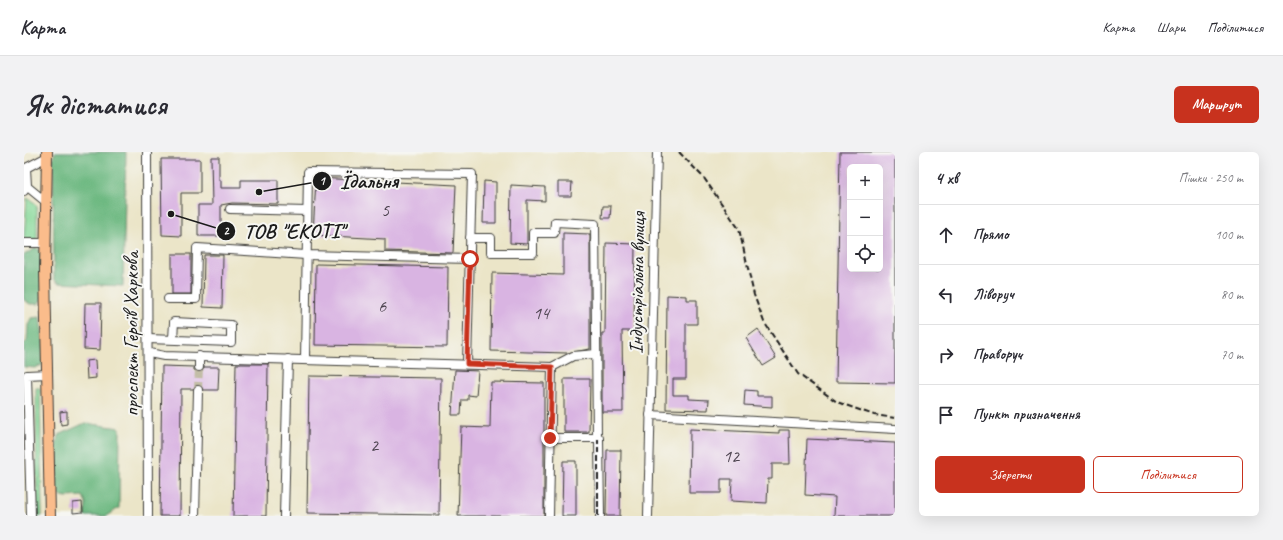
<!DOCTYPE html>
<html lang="uk">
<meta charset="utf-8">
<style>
body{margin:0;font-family:Caveat,sans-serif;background:#f2f2f3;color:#2b2b33}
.controls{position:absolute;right:12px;top:12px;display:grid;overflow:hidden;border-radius:6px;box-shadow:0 4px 16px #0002}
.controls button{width:36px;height:36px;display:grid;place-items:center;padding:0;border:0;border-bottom:1px solid #e1e1e2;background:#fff;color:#2b2b33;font:20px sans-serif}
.stop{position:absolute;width:12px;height:12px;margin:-9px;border:3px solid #c8321e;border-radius:50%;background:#fff}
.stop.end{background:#c8321e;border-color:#fff;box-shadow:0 1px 4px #0008}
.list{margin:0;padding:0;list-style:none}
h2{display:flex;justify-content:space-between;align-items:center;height:52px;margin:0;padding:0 16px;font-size:17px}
h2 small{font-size:13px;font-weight:400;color:#7c7c81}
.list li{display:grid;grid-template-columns:26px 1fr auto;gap:12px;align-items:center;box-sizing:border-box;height:60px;padding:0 16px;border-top:1px solid #e1e1e2}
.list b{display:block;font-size:15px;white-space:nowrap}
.list em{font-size:13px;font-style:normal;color:#7c7c81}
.actions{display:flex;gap:8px;padding:12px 16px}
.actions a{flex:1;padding:9px 0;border:1px solid #c8321e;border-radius:6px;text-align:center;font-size:14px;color:#c8321e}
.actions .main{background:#c8321e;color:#fff}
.icon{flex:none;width:22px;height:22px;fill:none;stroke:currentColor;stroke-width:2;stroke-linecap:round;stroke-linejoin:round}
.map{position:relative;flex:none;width:871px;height:364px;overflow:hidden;border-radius:6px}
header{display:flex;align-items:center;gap:24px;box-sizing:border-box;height:56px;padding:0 20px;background:#fff;border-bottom:1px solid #e1e1e2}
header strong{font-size:19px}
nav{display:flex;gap:22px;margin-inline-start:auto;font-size:14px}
.intro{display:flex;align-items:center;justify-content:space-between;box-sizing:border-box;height:96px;padding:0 24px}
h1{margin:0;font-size:28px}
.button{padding:10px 18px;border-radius:6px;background:#c8321e;color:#fff;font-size:14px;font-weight:700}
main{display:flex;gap:24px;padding:0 24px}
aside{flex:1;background:#fff;border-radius:6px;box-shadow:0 4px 16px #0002}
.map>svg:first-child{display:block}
</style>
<header>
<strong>Карта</strong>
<nav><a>Карта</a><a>Шари</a><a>Поділитися</a></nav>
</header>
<div class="intro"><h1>Як дістатися</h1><a class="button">Маршрут</a></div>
<main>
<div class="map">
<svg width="871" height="364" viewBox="0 0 871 364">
<rect width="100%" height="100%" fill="#f6f6f2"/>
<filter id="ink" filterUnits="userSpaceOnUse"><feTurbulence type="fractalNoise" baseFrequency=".025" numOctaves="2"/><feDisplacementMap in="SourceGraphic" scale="8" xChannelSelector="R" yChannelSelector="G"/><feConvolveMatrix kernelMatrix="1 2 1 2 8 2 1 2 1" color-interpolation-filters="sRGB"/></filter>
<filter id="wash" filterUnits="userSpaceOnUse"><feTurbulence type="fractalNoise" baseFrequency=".012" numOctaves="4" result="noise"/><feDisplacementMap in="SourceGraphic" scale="16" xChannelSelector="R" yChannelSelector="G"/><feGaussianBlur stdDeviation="0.9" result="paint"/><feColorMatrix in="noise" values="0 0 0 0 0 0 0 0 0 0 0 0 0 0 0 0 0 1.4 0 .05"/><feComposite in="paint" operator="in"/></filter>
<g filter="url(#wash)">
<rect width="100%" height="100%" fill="#ebe5c8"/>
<!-- green -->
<g fill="#88d99a" stroke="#527a5b">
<path d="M3,46L11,51L13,55V88H2L0,86Z"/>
<path d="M12,236H16L18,364H13Z"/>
</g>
<!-- forest -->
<g fill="#6eb982" stroke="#456a4f">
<path d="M31,0H102L99,134L34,131L30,127L29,6Z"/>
<path d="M12,96L18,99V147L14,152H6L0,148V103Z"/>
<path d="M16,165L21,201L18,213L11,216L0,215V192L3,189L4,173L7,166Z"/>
<path d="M61,271L96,276L95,356L82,364H61L62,351L59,344L43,345L32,343V294L35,283Z"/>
</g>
<g id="blocks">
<!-- building -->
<g fill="#d9b4e2" fill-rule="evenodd">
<path d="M816,0H871V231L812,230ZM826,15H856V117H826Z"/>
<path d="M187,5H195V28H197V36H217V28H254V52L208,51L197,53V84H174V53H188Z"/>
<path d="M137,7H176V41H157V84L138,83Z"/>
<path d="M292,26L432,33L429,101L361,99V87L289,83Z"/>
<path d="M460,29L472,30V71H459Z"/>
<path d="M534,30H548L547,44H534Z"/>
<path d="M487,33L521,35V49L503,48V92L486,91Z"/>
<path d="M579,54H587L586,66H578Z"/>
<path d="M539,81L566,82V197L543,201L467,199L468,121L539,123Z"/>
<path d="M582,91L611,92L610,179H598L599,260H578V181H581Z"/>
<rect x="148" y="102" width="19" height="40"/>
<path d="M180,103H199L198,156L179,155Z"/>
<path d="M292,112L424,115L423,195L291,193Z"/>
<path d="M643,143L663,144V148H673V172H662V227H649V243H665V247L685,248L684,258L642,257Z"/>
<path d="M61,151H77L76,198L60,197Z"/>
<path d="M734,177L752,206L739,214L722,186Z"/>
<path d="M71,208L72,226L63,227L62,209Z"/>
<path d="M212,212H244L242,364H209Z"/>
<path d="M138,214L170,215V218L175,220H178L180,215H195L194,238H179L177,234L174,233L169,237H157L156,364H136Z"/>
<path d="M431,218L454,219L452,244L444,243V248H438L437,263H428Z"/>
<path d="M285,224L417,226L415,363L283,361Z"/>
<path d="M540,227H566L565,280H540Z"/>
<path d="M467,230L520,231V364H434L437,275L466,276Z"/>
<path d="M721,238L733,239V244H748V255L720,253Z"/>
<path d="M43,259V272L37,273L36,260Z"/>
<path d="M666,277L755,281V278H765L766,312H748V327H744L743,351L707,349L708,327H697V341H665Z"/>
<path d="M783,287L871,291V364H810L811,345L781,343Z"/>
<path d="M583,298H597L596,364H582Z"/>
<path d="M539,309H552V364H538Z"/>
<path d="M58,350L59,360L49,361V351Z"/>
</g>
</g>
</g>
<g filter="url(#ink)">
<use href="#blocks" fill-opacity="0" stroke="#3b3a36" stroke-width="1"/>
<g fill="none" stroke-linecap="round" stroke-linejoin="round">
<!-- minor-tunnel -->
<path stroke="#c2bda6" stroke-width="8" stroke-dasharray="8 4" stroke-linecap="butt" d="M174,238L175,215"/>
<!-- minor casing -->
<g stroke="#3b3a36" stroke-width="10">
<g id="minor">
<path d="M123,0L124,364"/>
<path d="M0,32L22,50"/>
<path d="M0,39L3,34L2,16L23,5"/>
<path d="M206,57L283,59"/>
<path d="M446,86H467V101H509V81H530L531,70L571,72L573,286"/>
<path d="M0,91H21"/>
<path d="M144,147H172L173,96L282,103L446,107"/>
<path d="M124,187L207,190V173L150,170L149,187"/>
<path d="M125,201L140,204L528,215L525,364"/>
<path d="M281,208L284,20L448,22L443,212"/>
<path d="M175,215V204"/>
<path d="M528,215L549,204L572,202"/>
<path d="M626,263L871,277"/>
<path d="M526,286H575L576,364"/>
<path d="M7,364L3,223L24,222"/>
<path d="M171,364L174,238"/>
<path d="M260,364L264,207"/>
<path d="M624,364L633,0"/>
</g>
</g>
<!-- major casing -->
<g stroke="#3b3a36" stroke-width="12">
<path id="major" d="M23,0L21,119L26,364"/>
</g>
<!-- minor -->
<use href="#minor" stroke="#fff" stroke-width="8"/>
<!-- major -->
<use href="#major" stroke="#fabc8b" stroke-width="10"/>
<!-- rail -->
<g stroke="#1c1c1c" stroke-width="2" stroke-dasharray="6 3" stroke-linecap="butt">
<path d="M655,0L680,26L715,77L730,143L740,170L774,222L813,250L850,263L871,266"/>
<path d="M574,364V287"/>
</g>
</g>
</g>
<g fill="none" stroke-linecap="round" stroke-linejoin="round" filter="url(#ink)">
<!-- route -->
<path stroke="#c8321e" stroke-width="5" d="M446,107L443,212L528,215L526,286"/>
</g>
<g text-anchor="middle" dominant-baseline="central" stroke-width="4" stroke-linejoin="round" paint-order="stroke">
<!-- number labels -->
<g font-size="18" fill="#4b424e">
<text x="361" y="58">5</text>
<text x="358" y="154">6</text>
<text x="517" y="161">14</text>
<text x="350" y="293">2</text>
<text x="707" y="304">12</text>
</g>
<!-- street labels -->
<g font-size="20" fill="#1c1c1c" stroke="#f6f6f2">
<text transform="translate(613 131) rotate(-89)">Індустріальна вулиця</text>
<text transform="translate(107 182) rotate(-90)">проспект Героїв Харкова</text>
</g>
</g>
<!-- callouts -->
<path fill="none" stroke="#1c1c1c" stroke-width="1.5" d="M235 40L298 29M147 62L202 79"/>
<g fill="#1c1c1c" stroke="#f6f6f2" stroke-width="1.5">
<circle cx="235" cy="40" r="4"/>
<circle cx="147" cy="62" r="4"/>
<circle cx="298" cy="29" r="10"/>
<circle cx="202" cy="79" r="10"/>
</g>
<g font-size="12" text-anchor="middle" font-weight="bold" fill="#fff">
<text x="298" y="33">1</text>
<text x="202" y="83">2</text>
</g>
<g font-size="21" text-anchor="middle" font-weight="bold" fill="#1c1c1c" stroke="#f6f6f2" stroke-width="4" stroke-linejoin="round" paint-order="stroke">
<text x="345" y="36">Їдальня</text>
<text x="270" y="86">ТОВ "ЕКОТI"</text>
</g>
</svg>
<div class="controls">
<button>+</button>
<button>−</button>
<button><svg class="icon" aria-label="locate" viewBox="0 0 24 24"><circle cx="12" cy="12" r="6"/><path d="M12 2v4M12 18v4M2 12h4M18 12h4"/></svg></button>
</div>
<div class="stop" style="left:446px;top:107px"></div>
<div class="stop end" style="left:526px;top:286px"></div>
</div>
<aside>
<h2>4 хв<small>Пішки · 250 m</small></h2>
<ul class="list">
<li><svg class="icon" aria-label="ahead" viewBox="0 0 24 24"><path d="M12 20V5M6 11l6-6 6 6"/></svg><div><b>Прямо</b></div><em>100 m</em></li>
<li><svg class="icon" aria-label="left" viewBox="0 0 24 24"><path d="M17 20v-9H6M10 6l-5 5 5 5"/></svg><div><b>Ліворуч</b></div><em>80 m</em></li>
<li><svg class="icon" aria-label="right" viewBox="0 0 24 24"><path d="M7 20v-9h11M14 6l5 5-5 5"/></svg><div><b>Праворуч</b></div><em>70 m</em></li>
<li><svg class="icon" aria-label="arrive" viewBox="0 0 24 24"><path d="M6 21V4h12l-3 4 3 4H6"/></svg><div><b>Пункт призначення</b></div></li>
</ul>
<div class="actions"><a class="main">Зберегти</a><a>Поділитися</a></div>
</aside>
</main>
